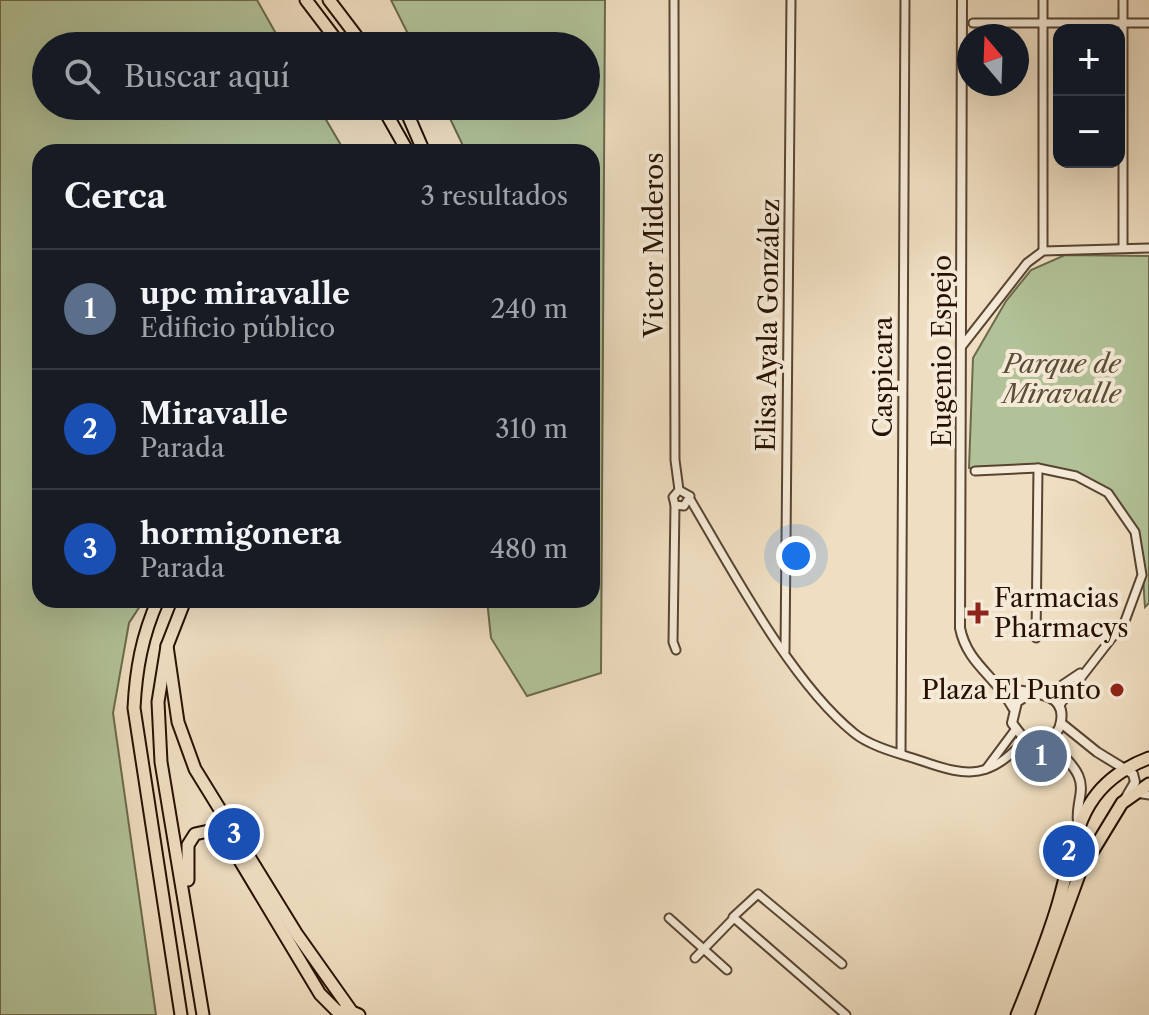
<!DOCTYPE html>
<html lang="es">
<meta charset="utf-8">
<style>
body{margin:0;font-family:"Libre Caslon Text",serif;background:#242831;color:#f1f3f6}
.controls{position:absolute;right:24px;top:24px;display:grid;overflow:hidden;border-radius:16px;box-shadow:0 8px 32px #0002}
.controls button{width:72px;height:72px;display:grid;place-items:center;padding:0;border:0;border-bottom:2px solid #363941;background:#171b24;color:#f1f3f6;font:40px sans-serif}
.compass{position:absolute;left:957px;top:24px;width:72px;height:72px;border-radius:50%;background:#171b24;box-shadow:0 8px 32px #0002;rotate:341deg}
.you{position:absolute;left:796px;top:556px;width:28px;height:28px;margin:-20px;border:6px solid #fff;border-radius:50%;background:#1a73e8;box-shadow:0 0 0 12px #1a73e833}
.badge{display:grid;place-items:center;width:52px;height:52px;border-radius:50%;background:#8c9099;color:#fff;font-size:26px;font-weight:700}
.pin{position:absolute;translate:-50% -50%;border:4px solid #fff;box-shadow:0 2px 8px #0006}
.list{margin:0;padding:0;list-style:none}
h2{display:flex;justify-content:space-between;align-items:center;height:104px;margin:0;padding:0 32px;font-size:34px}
h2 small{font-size:26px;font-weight:400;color:#9ea1a6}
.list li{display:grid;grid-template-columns:52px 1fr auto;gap:24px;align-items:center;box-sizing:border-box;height:120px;padding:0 32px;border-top:2px solid #363941}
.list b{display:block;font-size:30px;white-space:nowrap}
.list p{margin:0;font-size:26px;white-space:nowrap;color:#9ea1a6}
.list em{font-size:26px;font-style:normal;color:#9ea1a6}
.icon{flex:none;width:44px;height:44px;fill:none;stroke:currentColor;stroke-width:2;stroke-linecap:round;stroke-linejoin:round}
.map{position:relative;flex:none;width:1149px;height:1015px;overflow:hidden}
.search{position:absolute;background:#171b24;box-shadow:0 8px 32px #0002;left:32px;top:32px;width:568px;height:88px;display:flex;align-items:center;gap:20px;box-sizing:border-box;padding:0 28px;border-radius:44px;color:#9ea1a6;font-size:30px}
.panel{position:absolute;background:#171b24;box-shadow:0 8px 32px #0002;left:32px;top:144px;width:568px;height:464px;border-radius:24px}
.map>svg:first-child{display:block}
</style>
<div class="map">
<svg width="1149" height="1015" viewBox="0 0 1149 1015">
<rect width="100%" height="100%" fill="#efdec1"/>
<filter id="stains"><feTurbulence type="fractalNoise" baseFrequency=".0025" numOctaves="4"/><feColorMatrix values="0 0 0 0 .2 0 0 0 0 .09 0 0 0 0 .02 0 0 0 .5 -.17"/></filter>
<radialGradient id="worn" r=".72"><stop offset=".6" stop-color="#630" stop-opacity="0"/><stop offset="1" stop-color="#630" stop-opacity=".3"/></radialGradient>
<!-- green -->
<g fill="#b2c298" stroke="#6c6a4c" stroke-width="2">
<path d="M0,0H257L283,46H46V106H318L345,152H40V600H144L129,623L113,713L156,1015H0Z"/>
<path d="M391,0H605L601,673L527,696L491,638L487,600H592V152H466L444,106H586V46H414Z"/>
<path d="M1065,255L1149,256V603L1145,607C1143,585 1144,555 1135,533C1107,462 1032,466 969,468L973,358L1006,301L1031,270Z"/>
</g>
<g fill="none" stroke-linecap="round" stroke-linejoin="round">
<!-- minor casing -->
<g stroke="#594431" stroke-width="11">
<g id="minor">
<path d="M674,0L675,460L679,490L673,497L675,505L684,506L690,496L679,490"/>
<path d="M973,23H1149"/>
<path d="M1123,247V0"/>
<path d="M1043,251V0"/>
<path d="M962,346L1027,263L1043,251L1149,248"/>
<path d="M975,471L1038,468L1076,476L1108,493L1135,532L1142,575L1125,621L1059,706"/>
<path d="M690,499C732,570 791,682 854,733C871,747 901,754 922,761C970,778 990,778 1025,740"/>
<path d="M675,505L673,642L676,650"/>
<path d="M1036,638L1038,468"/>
<path d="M785,651L791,0"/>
<path d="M1047,695L1080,673"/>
<path d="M901,754L905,0"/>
<path d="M986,769L1015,730"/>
<path d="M1136,793L1149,795"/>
<path d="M669,918L727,970"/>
<path d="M695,958L733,919"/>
<path d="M842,964L758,894L733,917L846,1015"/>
</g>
</g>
<!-- tertiary casing -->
<g stroke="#594431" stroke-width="12">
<g id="tertiary">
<path d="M962,0L960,628C967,664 997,677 1013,708"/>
<path d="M1001,687C1021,694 1067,688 1061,721C1060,731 1054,736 1046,741L1025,740L1012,723L1017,702L1031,693"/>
<path d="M1061,723L1097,752L1133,774L1135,782L1125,799"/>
<path d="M1046,741C1110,791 1062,792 1084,845L1092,850"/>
</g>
</g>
<!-- primary casing -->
<g stroke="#271101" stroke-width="15">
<g id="primary">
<path d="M1017,1015C1031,981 1045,946 1056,911C1077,845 1072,787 1149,758"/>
<path d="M1028,1015L1080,872L1122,803L1149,784"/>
</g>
</g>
<!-- trunk casing -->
<g stroke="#271101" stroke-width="15">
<g id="trunk">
<path d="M306,0L341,46"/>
<path d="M329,0L364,46"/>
<path d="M382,106L408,152"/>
<path d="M404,106L424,152"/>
<path d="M158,600C142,636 136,669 134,708L181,1015"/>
<path d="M185,600L167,646L158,702L161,762L203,1015"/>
<path d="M167,646L178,722L195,769L296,933L352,1012L359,1015"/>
<path d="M188,880V845L195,834L213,830L227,839L320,994L337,1011L352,1012"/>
</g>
</g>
<!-- minor -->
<use href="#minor" stroke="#f5ead7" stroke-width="7"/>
<!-- tertiary -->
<use href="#tertiary" stroke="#f5ead7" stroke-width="8"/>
<!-- primary -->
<use href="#primary" stroke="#efdec1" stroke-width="11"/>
<!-- trunk -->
<use href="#trunk" stroke="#efdec1" stroke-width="11"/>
</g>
<!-- markers -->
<g fill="#8f2418" stroke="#f5ead7" stroke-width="3">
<path d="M974 601h8v8h8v8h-8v8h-8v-8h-8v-8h8z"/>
<circle cx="1117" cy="690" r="8"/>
</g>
<g text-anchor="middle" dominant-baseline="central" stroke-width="8" stroke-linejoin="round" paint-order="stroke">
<!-- street labels -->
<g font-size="26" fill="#271101" stroke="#f5ead7">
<text transform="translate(654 245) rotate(-90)">Victor Mideros</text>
<text transform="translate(768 325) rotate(-89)">Elisa Ayala González</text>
<text transform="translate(942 351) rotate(-90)">Eugenio Espejo</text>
<text transform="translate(883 377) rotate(-90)">Caspicara</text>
</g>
<!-- park labels -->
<g font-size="26" font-style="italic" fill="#584f36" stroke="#f5ead7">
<text x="1062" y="364">Parque de<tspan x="1062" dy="30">Miravalle</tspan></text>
</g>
<!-- poi labels -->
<g font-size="26" fill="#271101" stroke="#f5ead7" text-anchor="start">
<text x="994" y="598">Farmacias<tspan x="994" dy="30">Pharmacys</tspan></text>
<text x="1101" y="690" text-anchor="end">Plaza El Punto</text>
</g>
</g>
<rect width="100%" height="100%" filter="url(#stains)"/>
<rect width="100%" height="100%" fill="url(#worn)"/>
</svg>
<div class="controls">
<button>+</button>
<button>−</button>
</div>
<svg class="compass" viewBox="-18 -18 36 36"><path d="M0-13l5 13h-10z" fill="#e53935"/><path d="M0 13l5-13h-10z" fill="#9ea1a6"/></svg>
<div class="you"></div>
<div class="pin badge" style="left:1041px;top:756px;background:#5c6f8a">1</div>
<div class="pin badge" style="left:1069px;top:851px;background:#1a4fb4">2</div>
<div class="pin badge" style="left:234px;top:834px;background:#1a4fb4">3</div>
<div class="search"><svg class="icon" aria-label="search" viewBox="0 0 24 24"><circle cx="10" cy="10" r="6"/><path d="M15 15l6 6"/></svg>Buscar aquí</div>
<section class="panel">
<h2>Cerca<small>3 resultados</small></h2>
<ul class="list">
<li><span class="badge" style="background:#5c6f8a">1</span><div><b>upc miravalle</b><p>Edificio público</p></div><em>240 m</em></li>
<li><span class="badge" style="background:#1a4fb4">2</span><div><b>Miravalle</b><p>Parada</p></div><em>310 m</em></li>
<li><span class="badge" style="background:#1a4fb4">3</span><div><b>hormigonera</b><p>Parada</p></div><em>480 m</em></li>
</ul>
</section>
</div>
